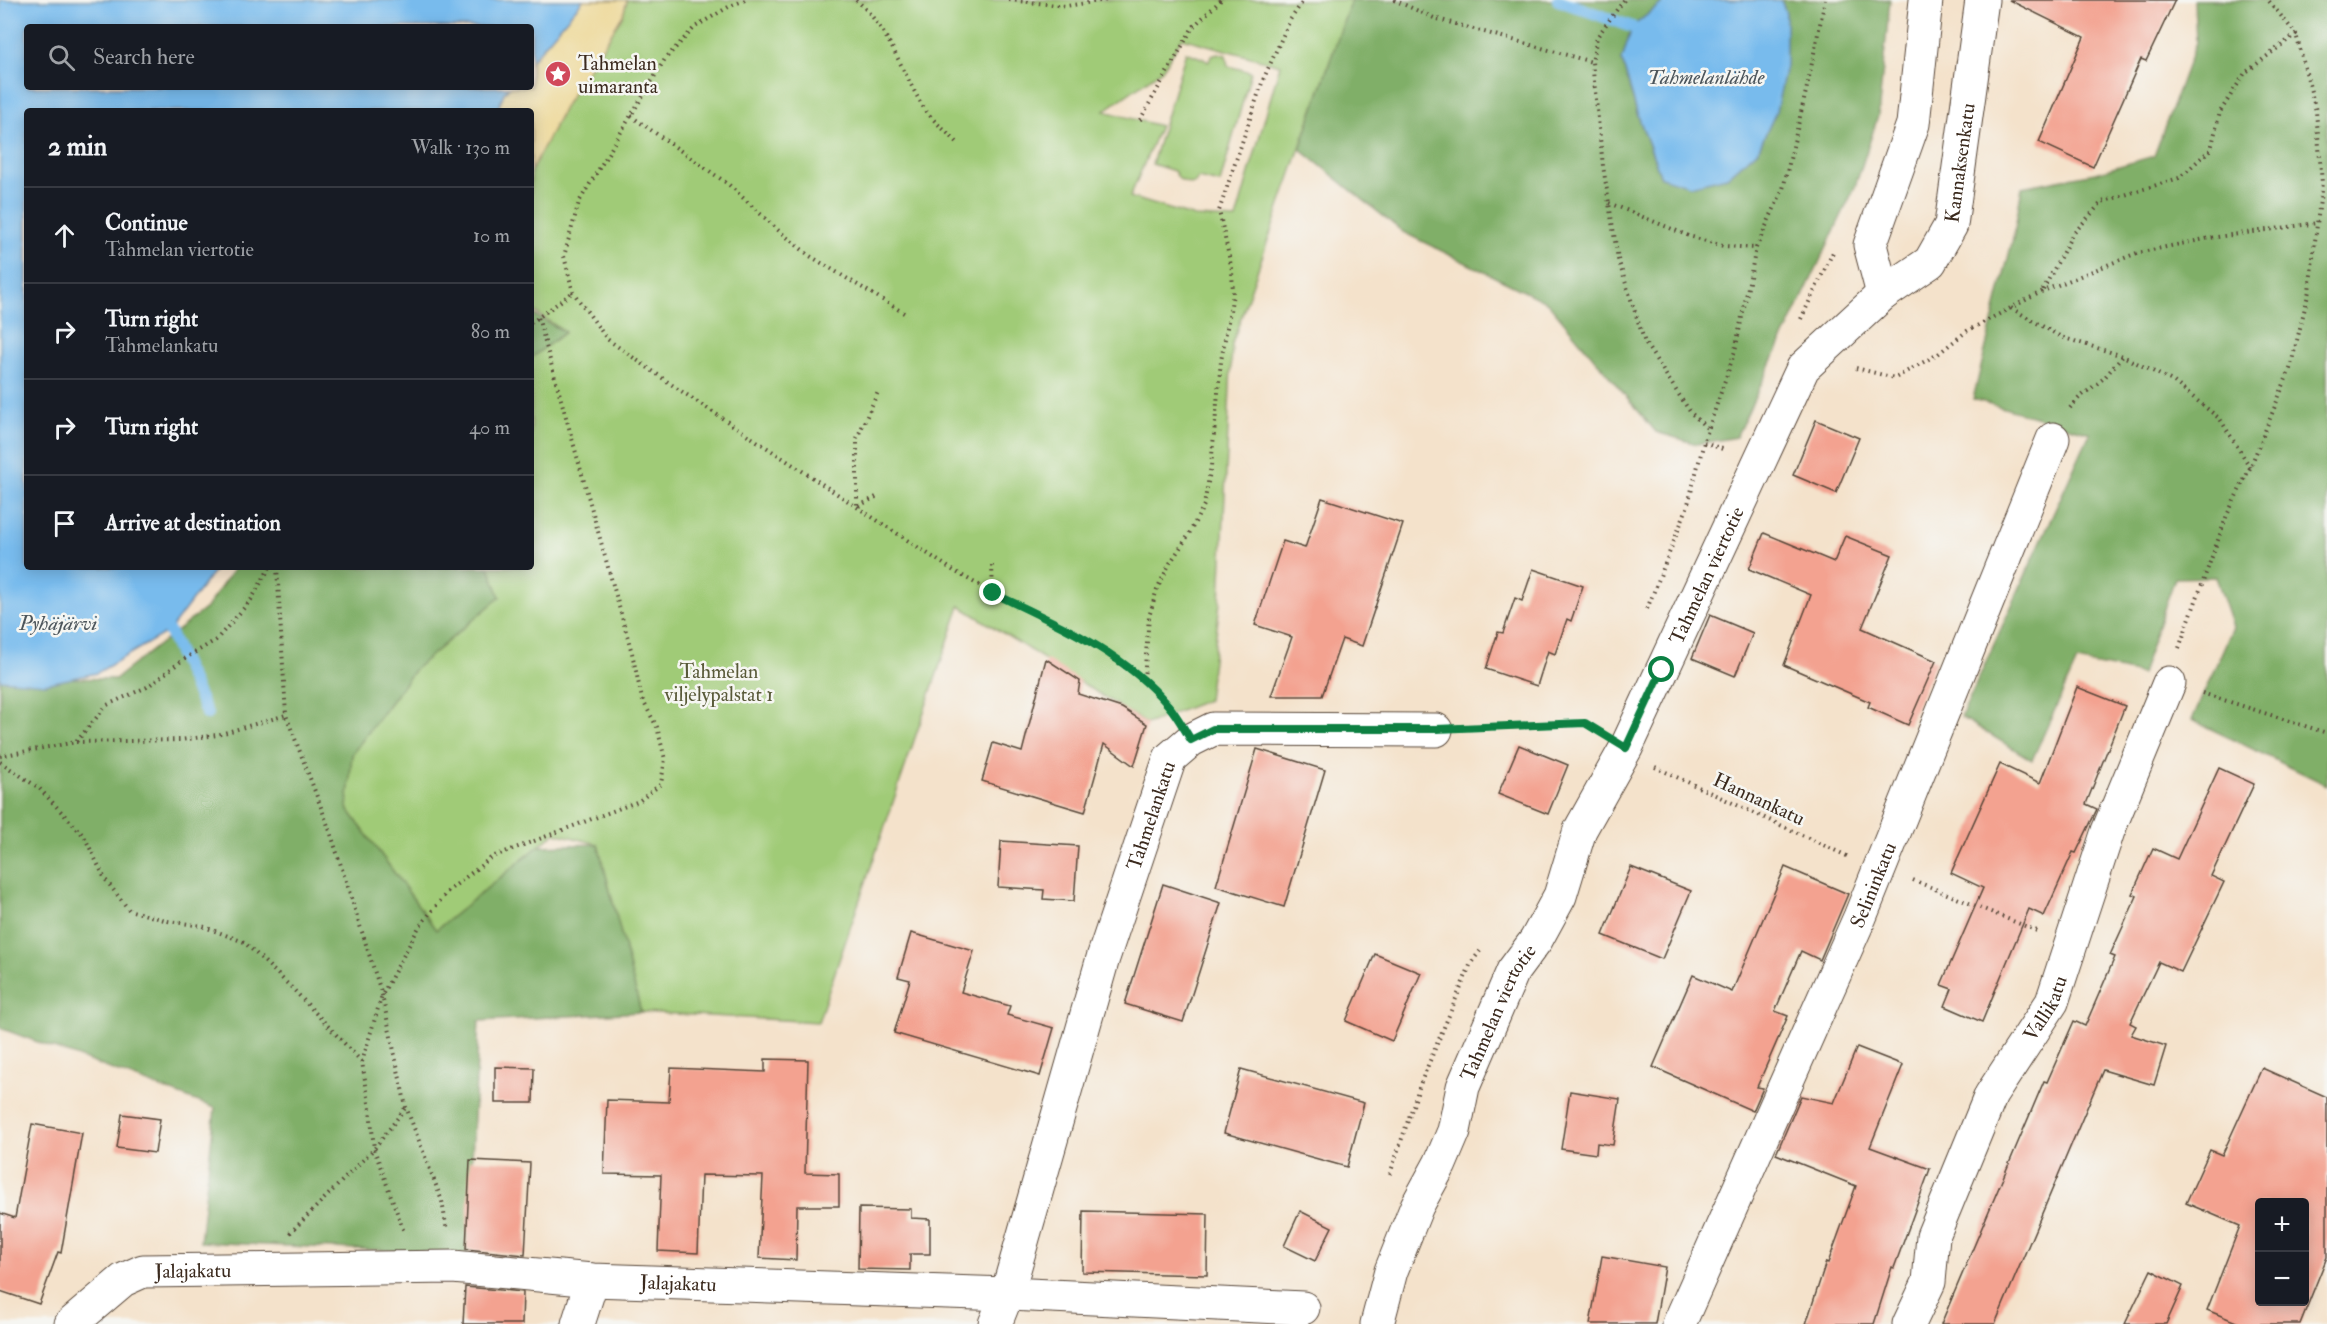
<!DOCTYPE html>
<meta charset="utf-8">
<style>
body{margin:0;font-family:"IM FELL Double Pica",serif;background:#20242c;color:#f1f3f6}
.controls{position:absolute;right:18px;bottom:18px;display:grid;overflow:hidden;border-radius:6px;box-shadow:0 3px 15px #0003}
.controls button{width:54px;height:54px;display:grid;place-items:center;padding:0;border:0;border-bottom:2px solid #363941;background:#171b24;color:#f1f3f6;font:30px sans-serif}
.stop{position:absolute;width:18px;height:18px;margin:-14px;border:4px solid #0b8043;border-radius:50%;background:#fff}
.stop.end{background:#0b8043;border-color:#fff;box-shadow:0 2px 6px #0008}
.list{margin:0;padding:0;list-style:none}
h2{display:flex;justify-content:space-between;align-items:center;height:78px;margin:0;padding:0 24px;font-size:26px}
h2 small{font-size:20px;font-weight:400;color:#9ea1a6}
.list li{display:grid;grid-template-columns:39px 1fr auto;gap:18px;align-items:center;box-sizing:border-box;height:96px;padding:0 24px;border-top:2px solid #363941}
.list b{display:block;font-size:22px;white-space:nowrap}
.list p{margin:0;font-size:20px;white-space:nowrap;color:#9ea1a6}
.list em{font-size:20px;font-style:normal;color:#9ea1a6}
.icon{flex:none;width:33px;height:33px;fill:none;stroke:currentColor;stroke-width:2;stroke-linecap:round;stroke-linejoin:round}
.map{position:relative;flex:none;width:2327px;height:1324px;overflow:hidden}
.search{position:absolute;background:#171b24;box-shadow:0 3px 15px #0003;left:24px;top:24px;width:510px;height:66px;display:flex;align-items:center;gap:15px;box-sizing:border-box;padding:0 21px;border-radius:6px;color:#9ea1a6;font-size:22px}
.panel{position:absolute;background:#171b24;box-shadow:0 3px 15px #0003;left:24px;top:108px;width:510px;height:462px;border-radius:6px}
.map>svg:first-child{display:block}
</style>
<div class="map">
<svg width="2327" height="1324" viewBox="0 0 2327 1324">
<rect width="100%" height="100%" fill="#f6f6f2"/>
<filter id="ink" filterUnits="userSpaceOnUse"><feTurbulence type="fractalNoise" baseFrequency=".0167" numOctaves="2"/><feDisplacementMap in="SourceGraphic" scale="12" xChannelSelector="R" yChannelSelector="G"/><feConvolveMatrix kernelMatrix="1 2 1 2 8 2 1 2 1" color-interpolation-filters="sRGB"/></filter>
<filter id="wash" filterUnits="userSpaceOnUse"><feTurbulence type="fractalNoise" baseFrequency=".008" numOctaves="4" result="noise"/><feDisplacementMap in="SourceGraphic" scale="24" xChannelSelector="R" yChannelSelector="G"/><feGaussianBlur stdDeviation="1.35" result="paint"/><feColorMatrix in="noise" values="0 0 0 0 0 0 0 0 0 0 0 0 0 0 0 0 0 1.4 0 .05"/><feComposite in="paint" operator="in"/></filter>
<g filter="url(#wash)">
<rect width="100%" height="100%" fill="#f4e2cb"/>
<!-- green -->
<g fill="#a0cb77" stroke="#6e7a4a" stroke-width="1.5" fill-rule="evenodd">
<path d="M627,0H1351L1232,344L1220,602L1208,700L1147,724L960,606L818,1022L641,1012L598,844L555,833L436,930L347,808L352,754L415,669L500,597L489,567H531V358L565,332L531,309V171L566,104L623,15ZM1182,38L1280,65L1236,219L1195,217L1130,197L1160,126L1104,111L1162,70Z"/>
<path d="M1186,52L1209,61L1211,55L1218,53L1226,55L1228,66L1251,72L1220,183L1198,178L1195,183L1190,184L1179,179L1174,171L1152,164Z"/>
</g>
<!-- forest -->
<g fill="#80af68" stroke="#5e6c43" stroke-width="1.5">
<path d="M1351,0H1666L1632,27L1622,60L1637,113L1661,177H1727L1758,150L1776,112L1786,13L1781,0H1890L1878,116L1855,187L1736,437L1697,444L1656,432L1548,303L1403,232L1300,149Z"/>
<path d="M2194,0H2327V785L2192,720L2233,627L2216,577L2175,578L2141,674L2077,661L2032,760L1961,717L2090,433L1973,399L2014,234L2022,187L2095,173L2154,156L2196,42Z"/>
<path d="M531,313L565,332L531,358Z"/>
<path d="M235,567H489L500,597L415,669L352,754L347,808L436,930L539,846L598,844L641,1012L479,1021L467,1254L200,1242L215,1108L0,1028V677L115,679L206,608Z"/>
</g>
<!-- sand -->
<path fill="#eeda9e" stroke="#94825e" stroke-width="1.5" d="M583,0H627L623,15L566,104L531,171V111H497L504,93L509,87H531V61Z"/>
<!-- water -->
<g fill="#78bbed" stroke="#5a7286" stroke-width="1.5">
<path d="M0,0H583L531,61V27H27V87H509L504,93L497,111H27V567H217L169,631L97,673L45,684L0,680Z"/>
<path d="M1666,0H1781L1786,13V66L1776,112L1758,150L1727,177L1690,186L1661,177L1637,113L1622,60L1632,27Z"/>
</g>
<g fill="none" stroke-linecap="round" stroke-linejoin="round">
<!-- stream -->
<g stroke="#78bbed" stroke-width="12">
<path d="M1558,0L1632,27"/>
<path d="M169,631L207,714"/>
</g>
</g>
<g id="blocks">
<!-- building -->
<g fill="#f3a290" fill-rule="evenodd">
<path d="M2009,0H2175L2146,61L2141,59L2093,167L2039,142L2084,37Z"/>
<path d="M1816,420L1859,438L1836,493L1793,475Z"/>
<path d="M1322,498L1403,524L1362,646L1342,639L1322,696H1271L1292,637L1255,625L1283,541L1305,548Z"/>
<path d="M1764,533L1834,562L1845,536L1892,555L1862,628L1936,661L1908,725L1868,707L1870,702L1784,665L1811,595L1749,569Z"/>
<path d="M1533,569L1583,586L1571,621L1567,619L1555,654L1548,651L1537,686L1486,669L1498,632L1503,633L1515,598L1522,601Z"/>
<path d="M1710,615L1753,633L1735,676L1692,658Z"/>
<path d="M1046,659L1080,681L1078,694L1122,708L1147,724L1134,766L1104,744L1085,812L982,781L993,743L1022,752Z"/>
<path d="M2077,687L2125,706L2086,804L2097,809L2076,853L2073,852L2044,916L2029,909L1982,1022L1945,1006L1952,989L1941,985L1983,888L1951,873L2000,764L2040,783Z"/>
<path d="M1519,745L1568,765L1548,814L1498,794Z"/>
<path d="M1257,749L1325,770L1284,907L1216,886Z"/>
<path d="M2219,768L2254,784L2211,876L2224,882L2181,972L2159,962L2130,1023L2136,1026L2131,1035L2166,1046L2154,1085L2103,1070L1995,1324H1941L2044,1081L2047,1082L2074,1021L2085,1026L2115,957L2110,955L2137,896L2132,894L2153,848L2177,859Z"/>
<path d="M1001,841L1078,846L1074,901L1043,899L1044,890L998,887Z"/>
<path d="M1631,867L1691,891L1662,959L1603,935Z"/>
<path d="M1785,867L1848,894L1820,960L1801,951L1775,1011L1788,1016L1757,1087L1763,1088L1753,1111L1653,1067L1693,975L1732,992Z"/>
<path d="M1163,884L1221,903L1183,1022L1125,1004Z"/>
<path d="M911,933L974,951L961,992L1010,1006L1007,1015L1054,1028L1040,1076L894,1033L910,980L898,977Z"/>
<path d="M1375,954L1421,973L1392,1041L1346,1021Z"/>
<path d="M1857,1047L1903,1065L1870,1147L1930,1169L1894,1268L1892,1267L1874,1324H1806L1826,1262L1828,1263L1856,1186L1776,1154L1801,1096L1834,1103Z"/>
<path d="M765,1059L808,1060L805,1173L839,1174V1206H797L796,1260L759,1258L763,1176L701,1175L698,1253L658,1251L661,1175L604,1174L607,1100L669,1102L671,1068L765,1072Z"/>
<path d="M495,1067L534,1068L533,1103H495Z"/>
<path d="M2262,1068L2327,1097V1257L2300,1324H2241L2207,1310L2240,1226L2186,1203L2210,1150L2222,1155ZM2259,1203H2304V1302H2259Z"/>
<path d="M1241,1069L1364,1103L1347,1167L1224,1133Z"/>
<path d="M1570,1091L1620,1099L1613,1145L1597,1143L1596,1154L1561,1149Z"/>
<path d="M122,1114L160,1119L155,1153L117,1148Z"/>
<path d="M32,1124L82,1133L61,1253L58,1252L39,1304L0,1291V1213L15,1218Z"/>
<path d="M470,1160L530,1163L525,1255L466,1249Z"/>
<path d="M859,1208L911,1209V1218L930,1219V1254H910V1270L858,1269Z"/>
<path d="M1083,1211L1208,1214L1207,1275L1082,1272Z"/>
<path d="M1300,1211L1332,1227L1315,1261L1284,1246Z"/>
<path d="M1602,1256L1665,1267L1655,1324H1590Z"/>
<path d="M2151,1270L2183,1286L2166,1324H2125Z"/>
<path d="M465,1287L523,1292L522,1324H463Z"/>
</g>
</g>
</g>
<g filter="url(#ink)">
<use href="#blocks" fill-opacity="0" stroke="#574638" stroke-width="1.5"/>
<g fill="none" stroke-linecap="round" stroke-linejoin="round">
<!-- minor casing -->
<g stroke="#574638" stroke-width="35">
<g id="minor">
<path id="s1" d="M1926,0L1913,124L1870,245L1883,294L1930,262L1951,225L1982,0"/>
<path id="s2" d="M71,1324L123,1280L143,1271L453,1267L592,1280L1007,1294L1303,1308"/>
<path d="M578,1324L592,1280"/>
<path id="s3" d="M995,1324L1007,1294L1103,958L1170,758L1191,740L1213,729L1436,730"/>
<path id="s4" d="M1679,1324L1860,917L2053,439"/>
<path id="s5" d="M1909,1324L1929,1282L1933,1236L1991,1095L2052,1002L2108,831L2169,683"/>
</g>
</g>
<!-- tertiary casing -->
<g stroke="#574638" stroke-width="35">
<g id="tertiary">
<path id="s6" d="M1377,1324L1391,1271L1417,1206L1440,1164L1454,1131L1463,1087L1513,971L1536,940L1560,896L1580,830L1626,748L1803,368L1883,294"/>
</g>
</g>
<!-- path -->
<g stroke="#574638" stroke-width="4" stroke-dasharray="1.5 4.5" stroke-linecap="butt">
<path d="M745,0L730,6L695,27L665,59L579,202L564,256L573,292L607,339L678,389L954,571L993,593L1082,636L1144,680L1172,710"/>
<path d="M856,0C887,26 901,69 921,103C929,118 946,131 959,144"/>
<path d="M1009,0L1066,6L1107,0"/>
<path d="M1394,0L1434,18L1592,62"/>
<path d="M1624,0L1597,37L1592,62L1603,166L1618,259L1645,343L1691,413L1709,430"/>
<path d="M631,116L728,184L778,230L810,256L904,313"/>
<path d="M1140,120L1193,27L1221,0"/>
<path d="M1609,203L1689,236L1723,246L1756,248"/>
<path d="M2043,290L2072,235L2102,202L2179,178L2211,149L2220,112L2245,73L2296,34L2268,0"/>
<path d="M2011,308L2061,337L2123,356L2174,382L2220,419L2250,467"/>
<path d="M1801,319L1834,250"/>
<path d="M531,323L573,292"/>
<path d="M1856,368L1895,378L1938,354L1967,331L2043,291L2137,253L2210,238L2317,223"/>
<path d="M2070,408L2079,398L2104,378L2123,356"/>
<path d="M1704,442L1725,450"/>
<path d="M876,497L857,507V438L878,392"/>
<path d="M992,565L993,593"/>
<path d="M277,567L286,715L330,831L382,995L406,1107L442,1201L447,1231"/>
<path d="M1647,609L1687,508L1704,442L1735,351L1756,248L1783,189L1807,87L1825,0"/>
<path d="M2179,648L2227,515L2250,468L2290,369L2309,291L2322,183L2316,111L2296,34"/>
<path d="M1144,679L1149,617L1157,589L1170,563L1188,536L1204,505L1211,466L1221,361L1233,294L1232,270L1219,211L1263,80L1290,20L1304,0"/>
<path d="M2202,693L2327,733"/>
<path d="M1470,728L1585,723L1595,730"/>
<path d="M76,742L180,740L217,735L286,715"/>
<path d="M0,756L76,742L107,705L147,687L184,659L216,640L251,600L270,567"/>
<path d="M0,762L39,788L84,836L105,879L129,910L168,921L202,926L244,942L292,988L362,1062L370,1109L374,1149L404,1232"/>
<path d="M1655,767L1847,856"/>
<path d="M1913,880L2037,931"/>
<path d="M362,1062L382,995L419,927L448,891L492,857L639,801L661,784L665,759L657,727L642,699L632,653L538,317"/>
<path d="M1390,1174L1421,1082L1471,963L1480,951"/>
<path d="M290,1233L374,1149L406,1107"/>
</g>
<!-- minor -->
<use href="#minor" stroke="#fff" stroke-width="33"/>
<!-- tertiary -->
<use href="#tertiary" stroke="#fff" stroke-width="33"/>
</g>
</g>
<g fill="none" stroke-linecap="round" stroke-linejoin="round" filter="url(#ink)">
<!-- route -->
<path stroke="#0b8043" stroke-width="8" d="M993,593C1055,623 1123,651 1168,705C1177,715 1184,729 1191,740L1213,729H1436L1585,723L1626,748L1662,670"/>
</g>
<!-- icons -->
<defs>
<g id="sight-disc" transform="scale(1.35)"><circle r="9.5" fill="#d1495b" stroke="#f6f6f2"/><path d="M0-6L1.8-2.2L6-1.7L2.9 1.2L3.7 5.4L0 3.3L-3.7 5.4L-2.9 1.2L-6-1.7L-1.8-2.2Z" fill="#fff"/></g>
</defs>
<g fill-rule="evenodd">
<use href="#sight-disc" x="558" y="74"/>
</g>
<g text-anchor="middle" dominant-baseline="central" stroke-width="5" stroke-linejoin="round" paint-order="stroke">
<!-- poi labels -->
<g font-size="20" fill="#3b2a1e" stroke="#f6f6f2" text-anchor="start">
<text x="578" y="63">Tahmelan<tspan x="578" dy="23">uimaranta</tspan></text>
</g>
<!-- street labels -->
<g font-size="20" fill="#3b2a1e" stroke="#f6f6f2">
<text stroke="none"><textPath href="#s1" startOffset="466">Kannaksenkatu</textPath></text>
<text stroke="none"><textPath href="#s6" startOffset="822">Tahmelan viertotie</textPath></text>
<text transform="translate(1759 799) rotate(25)">Hannankatu</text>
<text stroke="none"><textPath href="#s3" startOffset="532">Tahmelankatu</textPath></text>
<text stroke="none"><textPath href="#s4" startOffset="480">Selininkatu</textPath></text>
<text stroke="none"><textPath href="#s5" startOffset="348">Vallikatu</textPath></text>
<text stroke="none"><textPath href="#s6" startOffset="336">Tahmelan viertotie</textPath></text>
<text stroke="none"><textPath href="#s2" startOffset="140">Jalajakatu</textPath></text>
<text stroke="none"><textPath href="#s2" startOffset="626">Jalajakatu</textPath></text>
</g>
<!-- park labels -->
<g font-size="20" fill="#595a39" stroke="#f6f6f2">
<text x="719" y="671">Tahmelan<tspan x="719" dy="23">viljelypalstat 1</tspan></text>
</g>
<!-- water labels -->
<g font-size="21" font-style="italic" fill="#4d565c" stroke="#f6f6f2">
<text x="1706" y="77">Tahmelanlähde</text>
<text x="58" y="623">Pyhäjärvi</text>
</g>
</g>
</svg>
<div class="controls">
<button>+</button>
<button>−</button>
</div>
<div class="stop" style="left:1662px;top:670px"></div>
<div class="stop end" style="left:993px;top:593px"></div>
<div class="search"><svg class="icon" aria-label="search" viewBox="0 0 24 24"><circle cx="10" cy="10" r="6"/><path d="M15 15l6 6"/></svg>Search here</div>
<section class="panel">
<h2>2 min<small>Walk · 130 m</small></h2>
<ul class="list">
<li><svg class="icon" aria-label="ahead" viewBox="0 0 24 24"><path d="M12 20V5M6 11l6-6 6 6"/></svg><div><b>Continue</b><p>Tahmelan viertotie</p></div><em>10 m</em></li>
<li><svg class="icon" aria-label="right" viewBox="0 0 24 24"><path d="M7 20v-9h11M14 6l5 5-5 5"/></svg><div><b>Turn right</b><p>Tahmelankatu</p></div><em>80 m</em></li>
<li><svg class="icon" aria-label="right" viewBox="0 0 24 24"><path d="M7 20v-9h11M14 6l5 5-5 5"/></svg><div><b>Turn right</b></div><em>40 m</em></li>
<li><svg class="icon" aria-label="arrive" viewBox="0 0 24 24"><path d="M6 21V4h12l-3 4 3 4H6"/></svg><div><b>Arrive at destination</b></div></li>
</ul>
</section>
</div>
